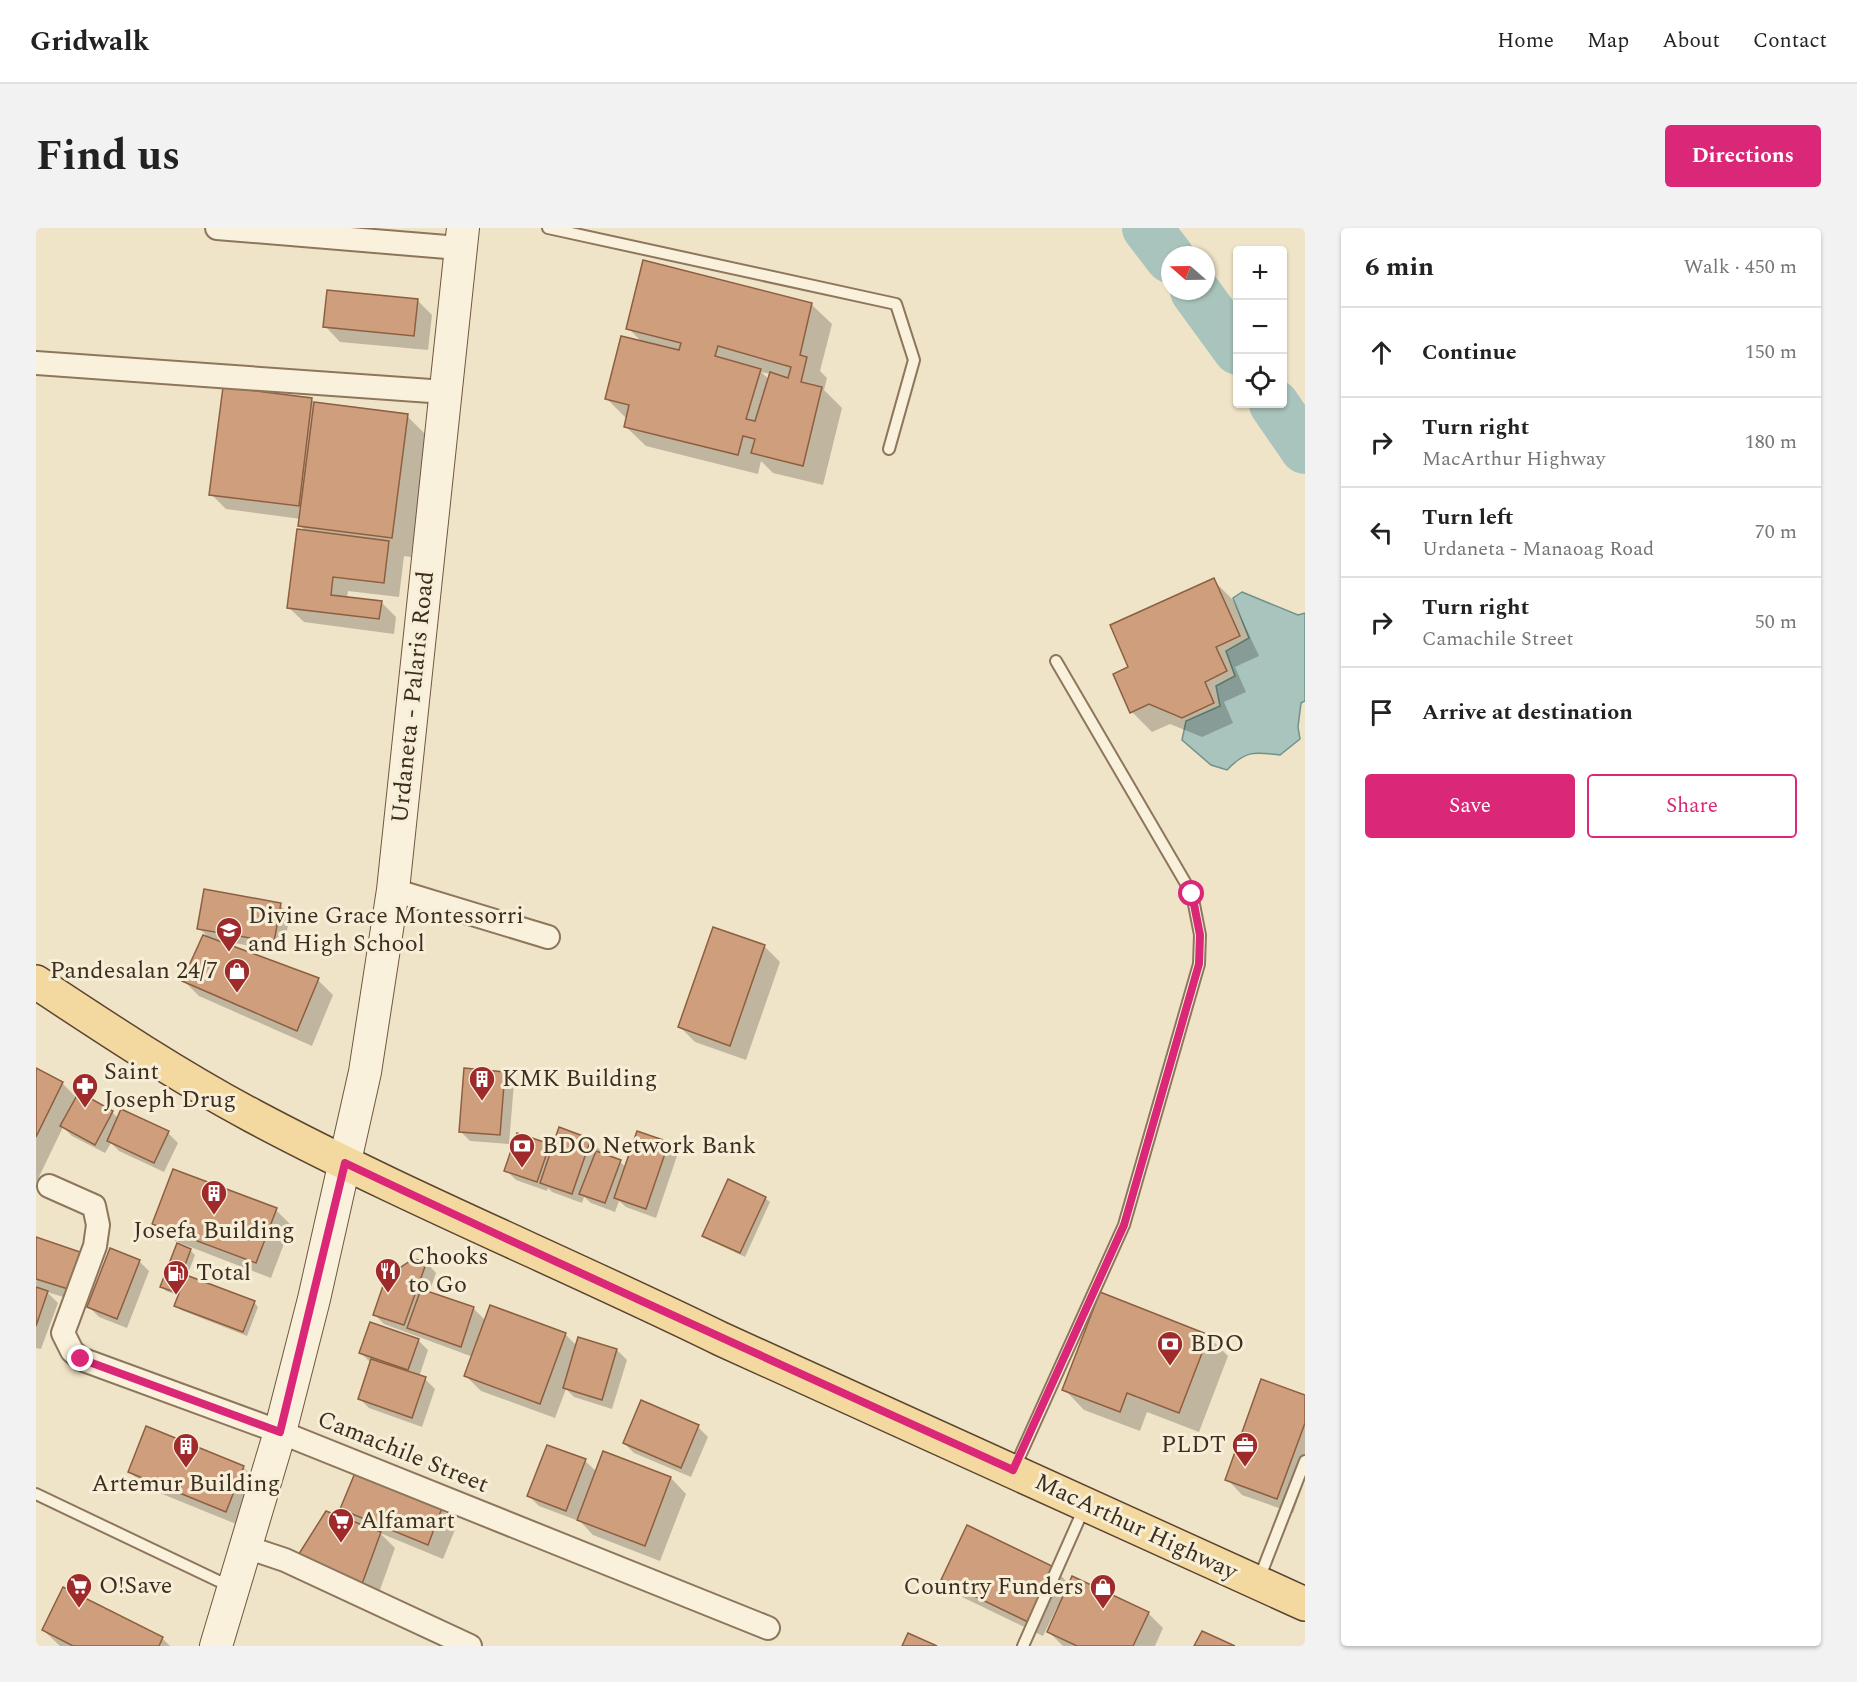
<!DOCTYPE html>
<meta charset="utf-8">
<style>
body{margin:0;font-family:Spectral,serif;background:#f2f2f2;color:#222}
.controls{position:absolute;right:18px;top:18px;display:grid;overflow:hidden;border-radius:6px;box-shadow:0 2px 4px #0004}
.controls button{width:54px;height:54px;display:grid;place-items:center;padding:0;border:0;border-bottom:2px solid #e0e0e0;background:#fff;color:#222;font:30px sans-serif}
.compass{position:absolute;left:1125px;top:18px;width:54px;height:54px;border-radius:50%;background:#fff;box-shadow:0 2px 4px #0004;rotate:290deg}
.stop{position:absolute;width:18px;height:18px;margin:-14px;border:4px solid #db2777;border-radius:50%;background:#fff}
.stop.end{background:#db2777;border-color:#fff;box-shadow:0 2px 6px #0008}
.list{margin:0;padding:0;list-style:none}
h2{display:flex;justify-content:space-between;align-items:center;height:78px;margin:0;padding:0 24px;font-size:26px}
h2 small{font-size:20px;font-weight:400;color:#767676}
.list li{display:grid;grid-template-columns:39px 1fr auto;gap:18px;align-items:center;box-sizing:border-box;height:90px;padding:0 24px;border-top:2px solid #e0e0e0}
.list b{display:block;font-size:22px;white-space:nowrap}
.list p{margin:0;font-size:20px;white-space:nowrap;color:#767676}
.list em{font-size:20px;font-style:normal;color:#767676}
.actions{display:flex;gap:12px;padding:18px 24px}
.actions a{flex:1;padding:14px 0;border:2px solid #db2777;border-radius:6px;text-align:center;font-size:21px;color:#db2777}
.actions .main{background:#db2777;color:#fff}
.icon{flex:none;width:33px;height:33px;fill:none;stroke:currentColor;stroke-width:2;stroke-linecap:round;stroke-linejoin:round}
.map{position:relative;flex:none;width:1269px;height:1418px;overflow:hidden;border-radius:6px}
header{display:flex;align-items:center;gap:36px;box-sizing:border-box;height:84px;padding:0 30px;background:#fff;border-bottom:2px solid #e0e0e0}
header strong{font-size:28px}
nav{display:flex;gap:33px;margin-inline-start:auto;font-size:21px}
.intro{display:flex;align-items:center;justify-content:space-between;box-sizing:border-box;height:144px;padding:0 36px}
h1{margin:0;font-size:42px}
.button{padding:15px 27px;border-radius:6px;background:#db2777;color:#fff;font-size:21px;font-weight:700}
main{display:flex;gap:36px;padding:0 36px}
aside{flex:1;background:#fff;border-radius:6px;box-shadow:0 2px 4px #0004}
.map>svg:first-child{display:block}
</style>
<header>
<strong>Gridwalk</strong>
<nav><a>Home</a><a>Map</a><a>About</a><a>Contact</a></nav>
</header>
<div class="intro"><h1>Find us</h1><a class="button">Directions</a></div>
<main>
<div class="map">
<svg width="1269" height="1418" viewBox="0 0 1269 1418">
<rect width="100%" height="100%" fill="#f0e4c8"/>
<!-- water -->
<path fill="#a9c4bc" stroke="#6f938a" stroke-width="1.5" d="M1206,364L1262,387L1269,385V473L1265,475L1262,499L1264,511L1244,527C1218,524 1210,522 1191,542L1175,537L1146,512L1150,493L1184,478L1180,458L1199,448L1190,423L1213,410L1197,370Z"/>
<!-- shadow -->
<g fill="#0003" fill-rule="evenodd">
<path d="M381,72L396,87L392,122L304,114L289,98Z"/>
<path d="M775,76L796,96L784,143L791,150L788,162L806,180L787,257L737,245L725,233L722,246L610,218L589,198L591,191L571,171L606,114L592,100ZM725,144L735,146L733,151Z"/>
<path d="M276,172L280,176L371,188L391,208L375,329L368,328L363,369L312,363L311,370L345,374L360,389L358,406L268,394L252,379L270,304L264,297L265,291L190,281L175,266Z"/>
<path d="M1177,352L1197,372L1223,428L1199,439L1210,464L1188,474L1197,495L1166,509L1134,496L1116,504L1096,484L1094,439Z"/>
<path d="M244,677L254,687L247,724L177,711L282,752L297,767L276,818L163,768L148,753L175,712L163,700Z"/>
<path d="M678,701L729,719L744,734L710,832L659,814L644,799Z"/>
<path d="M0,842L26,855L41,870L76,884L83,891L86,883L132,905L142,915L128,944L83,923L75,915L69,925L36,908L27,899L0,955Z"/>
<path d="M468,845L478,855L473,916L434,913L424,903Z"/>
<path d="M554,912L564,922L563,925L584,934L590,939L632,915L642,925L620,990L590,979L583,973L579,984L555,975L548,969L546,975L516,964L512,960L511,963L480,952L470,942L513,917L517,921Z"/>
<path d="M729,970L734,974L709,1029L673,1012L668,1008Z"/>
<path d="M240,982L255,997L235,1050L144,1015L143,1018L154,1022L159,1027L151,1048L218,1074L222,1079L211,1108L145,1082L140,1078L144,1068L130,1063L126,1058L143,1014L133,1011L118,995Z"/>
<path d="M0,1011L43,1025L58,1040L47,1075L11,1064L22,1075L5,1121L0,1120Z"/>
<path d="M103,1033L113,1043L91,1100L63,1089L53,1079Z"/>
<path d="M377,1033L391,1035L400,1045L393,1065L438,1081L450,1093L455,1079L530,1107L541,1118L543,1111L581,1122L591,1132L576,1181L538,1169L530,1161L519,1190L445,1163L430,1148L437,1129L348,1096L338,1086Z"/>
<path d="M1172,1108L1192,1128L1163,1204L1111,1184L1104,1203L1048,1182L1028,1161Z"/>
<path d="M382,1112L392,1122L383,1149L389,1151L399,1161L386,1199L333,1180L323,1170L335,1135L325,1125Z"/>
<path d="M1269,1169V1251L1257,1285L1206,1267L1191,1251Z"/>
<path d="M606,1174L662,1199L672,1209L655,1249L598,1225L588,1215Z"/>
<path d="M111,1200L208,1240L223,1255L205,1298L109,1259L94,1244Z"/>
<path d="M568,1225L635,1250L650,1266L624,1333L557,1307L541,1290L540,1292L503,1278L493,1268L549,1233L561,1244Z"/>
<path d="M306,1281H405L421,1297L407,1331L344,1305L359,1320L341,1370L278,1344L322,1297Z"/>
<path d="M1017,1340L1034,1357L1112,1385L1127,1400L1119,1418H1027L1013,1404L1023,1380L1021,1379L1007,1408L922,1367L907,1351Z"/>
<path d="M7,1402L126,1410L134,1418H24Z"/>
</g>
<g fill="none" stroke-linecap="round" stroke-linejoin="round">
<!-- river -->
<g stroke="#a9c4bc" stroke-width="50">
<path d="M1111,0L1134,30"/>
<path d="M1159,63L1202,122"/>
<path d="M1238,176L1269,221"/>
</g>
</g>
<!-- building -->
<g fill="#cf9f7d" stroke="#8d5f41" stroke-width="1.5" fill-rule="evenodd">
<path d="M607,32L776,75L764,127L771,129L765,154L786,159L767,238L715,225L719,211L707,208L702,227L588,199L593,177L569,171L585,108L643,122L645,115L590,101ZM682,118L755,139L752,150L734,144L719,193L710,191L725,141L679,128Z"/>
<path d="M291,62L382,71L378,108L287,99Z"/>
<path d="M187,159L276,170L263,278L173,267Z"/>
<path d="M278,174L372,186L356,310L262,298Z"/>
<path d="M261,301L353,313L348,355L297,349L295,367L346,373L343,391L251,380Z"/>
<path d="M1178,350L1204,408L1180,419L1191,443L1169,454L1178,475L1146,490L1113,476L1094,485L1077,446L1092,439L1074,397Z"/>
<path d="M168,661L245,675L238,714L161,701Z"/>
<path d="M677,699L729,717L694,818L642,799Z"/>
<path d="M167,707L283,750L261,803L146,753Z"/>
<path d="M0,840L27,854L0,909Z"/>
<path d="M428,840L469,844L464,907L423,904Z"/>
<path d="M43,864L77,883L59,917L24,898Z"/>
<path d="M85,881L133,903L118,935L71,913Z"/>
<path d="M523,899L555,911L536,966L504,955Z"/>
<path d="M601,903L633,914L610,981L578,970Z"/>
<path d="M481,905L514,916L501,954L468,943Z"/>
<path d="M560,923L585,932L569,975L543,966Z"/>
<path d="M137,941L241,980L220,1035L116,996Z"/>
<path d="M692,951L730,969L704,1025L666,1008Z"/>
<path d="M0,1009L44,1024L32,1061L0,1051Z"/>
<path d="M141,1015L155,1021L139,1064L124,1059Z"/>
<path d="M74,1020L104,1032L81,1091L51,1079Z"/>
<path d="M377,1031L391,1033L368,1097L337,1087L350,1049Z"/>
<path d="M150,1047L219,1073L207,1104L138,1078Z"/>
<path d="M0,1059L12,1063L0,1098Z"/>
<path d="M385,1061L438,1079L425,1119L371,1100Z"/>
<path d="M1064,1064L1173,1107L1143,1185L1091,1165L1084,1184L1026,1162Z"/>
<path d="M454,1077L530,1105L504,1176L428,1148Z"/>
<path d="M334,1094L383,1111L372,1142L323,1125Z"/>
<path d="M542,1109L581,1121L566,1172L527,1160Z"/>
<path d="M335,1131L390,1149L376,1190L322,1171Z"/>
<path d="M1225,1151L1269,1167V1195L1241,1271L1189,1252Z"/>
<path d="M605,1172L663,1197L645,1240L587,1215Z"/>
<path d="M110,1198L208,1238L190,1284L92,1244Z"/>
<path d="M511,1217L550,1231L530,1283L491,1268Z"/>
<path d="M567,1223L635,1249L609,1318L541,1292Z"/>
<path d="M319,1245L406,1280L392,1317L304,1281Z"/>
<path d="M290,1283L345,1304L326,1356L261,1329Z"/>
<path d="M931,1297L1018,1339L992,1394L905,1352Z"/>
<path d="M1036,1348L1113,1384L1097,1418H1041L1011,1404Z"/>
<path d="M27,1359L127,1409L123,1418H37L6,1402Z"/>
<path d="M1166,1403L1199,1418H1158Z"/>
<path d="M872,1405L901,1418H866Z"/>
</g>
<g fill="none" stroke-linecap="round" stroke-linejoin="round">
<!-- service casing -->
<g stroke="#8d765c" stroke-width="14">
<g id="service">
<path d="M512,0L860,76L878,132L853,221"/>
<path d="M979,1239L1088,997L1163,736L1164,707L1156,666L1020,433"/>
<path d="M0,1266L195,1359"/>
<path d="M1223,1351L1269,1233"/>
<path d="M987,1418L1049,1278"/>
</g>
</g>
<!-- minor casing -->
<g stroke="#8d765c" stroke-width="26">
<g id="minor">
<path d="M181,0L423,20"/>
<path d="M0,135L409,164"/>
<path d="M357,662L512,709"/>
<path d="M13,958L58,978L62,997L59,1018L27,1105L36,1123L45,1131L244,1204L732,1400"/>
<path d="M210,1319L249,1332L434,1418"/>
</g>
</g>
<!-- secondary casing -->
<g stroke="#6f573f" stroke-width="34">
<path id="secondary" d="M180,1418L244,1204L278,1071L329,844L357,662L427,0"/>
</g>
<!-- primary casing -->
<g stroke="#5b4430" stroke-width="36">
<path id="primary" d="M0,754C71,801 142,848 217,888C369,969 530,1035 685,1111L1269,1376"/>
</g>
<!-- service -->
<use href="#service" stroke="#faf1dc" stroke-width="10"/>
<!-- minor -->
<use href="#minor" stroke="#faf1dc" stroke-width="22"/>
<!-- secondary -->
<use href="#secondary" stroke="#faf1dc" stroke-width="32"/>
<!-- primary -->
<use href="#primary" stroke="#f3d9a0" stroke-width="33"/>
</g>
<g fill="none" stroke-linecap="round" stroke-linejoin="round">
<!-- route -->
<path stroke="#db2777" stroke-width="8" d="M45,1131L244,1204L309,935C530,1040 754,1141 977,1242L1088,997L1163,736L1164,707L1156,666"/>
</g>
<!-- icons -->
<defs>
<g id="school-pin" transform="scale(1.35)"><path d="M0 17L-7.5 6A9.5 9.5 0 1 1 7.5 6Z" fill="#9e2a2b" stroke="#f7eed8"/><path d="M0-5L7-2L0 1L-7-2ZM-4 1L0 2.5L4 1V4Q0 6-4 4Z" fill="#fff"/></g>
<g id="shop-pin" transform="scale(1.35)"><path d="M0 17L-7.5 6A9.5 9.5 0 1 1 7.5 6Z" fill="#9e2a2b" stroke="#f7eed8"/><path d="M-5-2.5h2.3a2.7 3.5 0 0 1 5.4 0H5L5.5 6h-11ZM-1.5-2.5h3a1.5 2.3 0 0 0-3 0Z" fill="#fff"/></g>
<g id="building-pin" transform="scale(1.35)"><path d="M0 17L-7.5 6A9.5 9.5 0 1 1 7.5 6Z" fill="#9e2a2b" stroke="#f7eed8"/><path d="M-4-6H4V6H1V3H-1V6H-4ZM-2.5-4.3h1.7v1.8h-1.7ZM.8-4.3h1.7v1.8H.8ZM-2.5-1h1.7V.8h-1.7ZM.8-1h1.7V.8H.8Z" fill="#fff"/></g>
<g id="pharmacy-pin" transform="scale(1.35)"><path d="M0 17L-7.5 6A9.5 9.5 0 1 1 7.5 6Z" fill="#9e2a2b" stroke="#f7eed8"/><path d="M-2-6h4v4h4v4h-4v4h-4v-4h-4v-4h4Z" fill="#fff"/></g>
<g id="bank-pin" transform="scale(1.35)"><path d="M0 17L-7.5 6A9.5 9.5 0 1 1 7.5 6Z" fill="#9e2a2b" stroke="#f7eed8"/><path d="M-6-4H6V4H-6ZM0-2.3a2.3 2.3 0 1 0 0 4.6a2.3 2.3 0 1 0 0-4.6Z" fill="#fff"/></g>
<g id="restaurant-pin" transform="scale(1.35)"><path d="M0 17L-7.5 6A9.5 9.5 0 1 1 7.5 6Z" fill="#9e2a2b" stroke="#f7eed8"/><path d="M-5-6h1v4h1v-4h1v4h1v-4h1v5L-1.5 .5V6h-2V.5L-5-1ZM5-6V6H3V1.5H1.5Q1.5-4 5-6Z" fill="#fff"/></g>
<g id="fuel-pin" transform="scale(1.35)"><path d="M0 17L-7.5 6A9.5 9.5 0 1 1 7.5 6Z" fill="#9e2a2b" stroke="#f7eed8"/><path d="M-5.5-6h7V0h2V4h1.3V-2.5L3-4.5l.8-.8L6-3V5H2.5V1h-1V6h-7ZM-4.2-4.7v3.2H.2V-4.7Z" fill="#fff"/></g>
<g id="office-pin" transform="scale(1.35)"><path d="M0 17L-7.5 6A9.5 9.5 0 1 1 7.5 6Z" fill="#9e2a2b" stroke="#f7eed8"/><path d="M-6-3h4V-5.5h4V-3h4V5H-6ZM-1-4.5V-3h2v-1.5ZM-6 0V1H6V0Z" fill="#fff"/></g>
<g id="supermarket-pin" transform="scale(1.35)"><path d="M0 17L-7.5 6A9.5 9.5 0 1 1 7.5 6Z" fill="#9e2a2b" stroke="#f7eed8"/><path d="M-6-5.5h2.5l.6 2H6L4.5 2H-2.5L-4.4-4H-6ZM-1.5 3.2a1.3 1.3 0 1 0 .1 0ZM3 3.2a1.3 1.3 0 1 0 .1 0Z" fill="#fff"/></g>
</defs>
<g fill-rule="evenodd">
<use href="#school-pin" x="193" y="702"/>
<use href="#shop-pin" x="201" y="743"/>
<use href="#building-pin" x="446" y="851"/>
<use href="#pharmacy-pin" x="49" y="858"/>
<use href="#bank-pin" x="486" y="918"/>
<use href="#building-pin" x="178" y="965"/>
<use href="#restaurant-pin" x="352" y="1043"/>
<use href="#fuel-pin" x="140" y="1045"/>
<use href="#bank-pin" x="1134" y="1116"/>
<use href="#office-pin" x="1209" y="1217"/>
<use href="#building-pin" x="150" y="1218"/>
<use href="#supermarket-pin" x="305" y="1293"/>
<use href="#supermarket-pin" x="43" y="1358"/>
<use href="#shop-pin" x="1067" y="1359"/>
</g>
<g text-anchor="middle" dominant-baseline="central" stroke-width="6" stroke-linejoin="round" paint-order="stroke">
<!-- street labels -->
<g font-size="24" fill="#3d2e20" stroke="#f7eed8">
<text transform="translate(377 469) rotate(-84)">Urdaneta - Palaris Road</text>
<text transform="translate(367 1224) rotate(22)">Camachile Street</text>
<text transform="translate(1100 1299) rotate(25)">MacArthur Highway</text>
</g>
<!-- poi labels -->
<g font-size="24" fill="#3d2e20" stroke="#f7eed8" text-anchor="start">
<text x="212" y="688">Divine Grace Montessorri<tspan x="212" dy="28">and High School</tspan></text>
<text x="182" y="743" text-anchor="end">Pandesalan 24/7</text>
<text x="68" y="844">Saint<tspan x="68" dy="28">Joseph Drug</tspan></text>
<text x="466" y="851">KMK Building</text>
<text x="506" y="918">BDO Network Bank</text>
<text x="178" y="1003" text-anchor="middle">Josefa Building</text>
<text x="372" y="1029">Chooks<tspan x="372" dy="28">to Go</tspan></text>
<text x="160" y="1045">Total</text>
<text x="1154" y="1116">BDO</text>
<text x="1190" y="1217" text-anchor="end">PLDT</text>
<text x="150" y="1256" text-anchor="middle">Artemur Building</text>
<text x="324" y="1293">Alfamart</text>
<text x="63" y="1358">O!Save</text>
<text x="1048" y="1359" text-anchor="end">Country Funders</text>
</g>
</g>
</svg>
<div class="controls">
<button>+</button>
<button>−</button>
<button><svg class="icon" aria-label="locate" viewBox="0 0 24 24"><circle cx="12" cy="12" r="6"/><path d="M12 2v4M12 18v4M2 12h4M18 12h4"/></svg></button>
</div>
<svg class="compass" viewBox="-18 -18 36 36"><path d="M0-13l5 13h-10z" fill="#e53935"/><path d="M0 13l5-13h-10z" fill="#767676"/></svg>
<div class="stop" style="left:1156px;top:666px"></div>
<div class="stop end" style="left:45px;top:1131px"></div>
</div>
<aside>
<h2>6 min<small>Walk · 450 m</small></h2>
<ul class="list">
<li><svg class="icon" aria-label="ahead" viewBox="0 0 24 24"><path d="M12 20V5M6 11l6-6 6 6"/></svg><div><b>Continue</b></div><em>150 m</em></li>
<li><svg class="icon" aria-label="right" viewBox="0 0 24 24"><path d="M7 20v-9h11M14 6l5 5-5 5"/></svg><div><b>Turn right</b><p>MacArthur Highway</p></div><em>180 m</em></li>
<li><svg class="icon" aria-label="left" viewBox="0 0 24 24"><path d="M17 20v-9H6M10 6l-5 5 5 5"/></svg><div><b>Turn left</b><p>Urdaneta - Manaoag Road</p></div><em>70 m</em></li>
<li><svg class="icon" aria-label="right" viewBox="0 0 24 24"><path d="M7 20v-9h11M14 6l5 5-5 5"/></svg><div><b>Turn right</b><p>Camachile Street</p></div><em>50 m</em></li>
<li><svg class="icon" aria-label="arrive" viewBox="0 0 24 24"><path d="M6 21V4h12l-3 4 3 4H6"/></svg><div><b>Arrive at destination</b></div></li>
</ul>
<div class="actions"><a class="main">Save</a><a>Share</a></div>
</aside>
</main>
